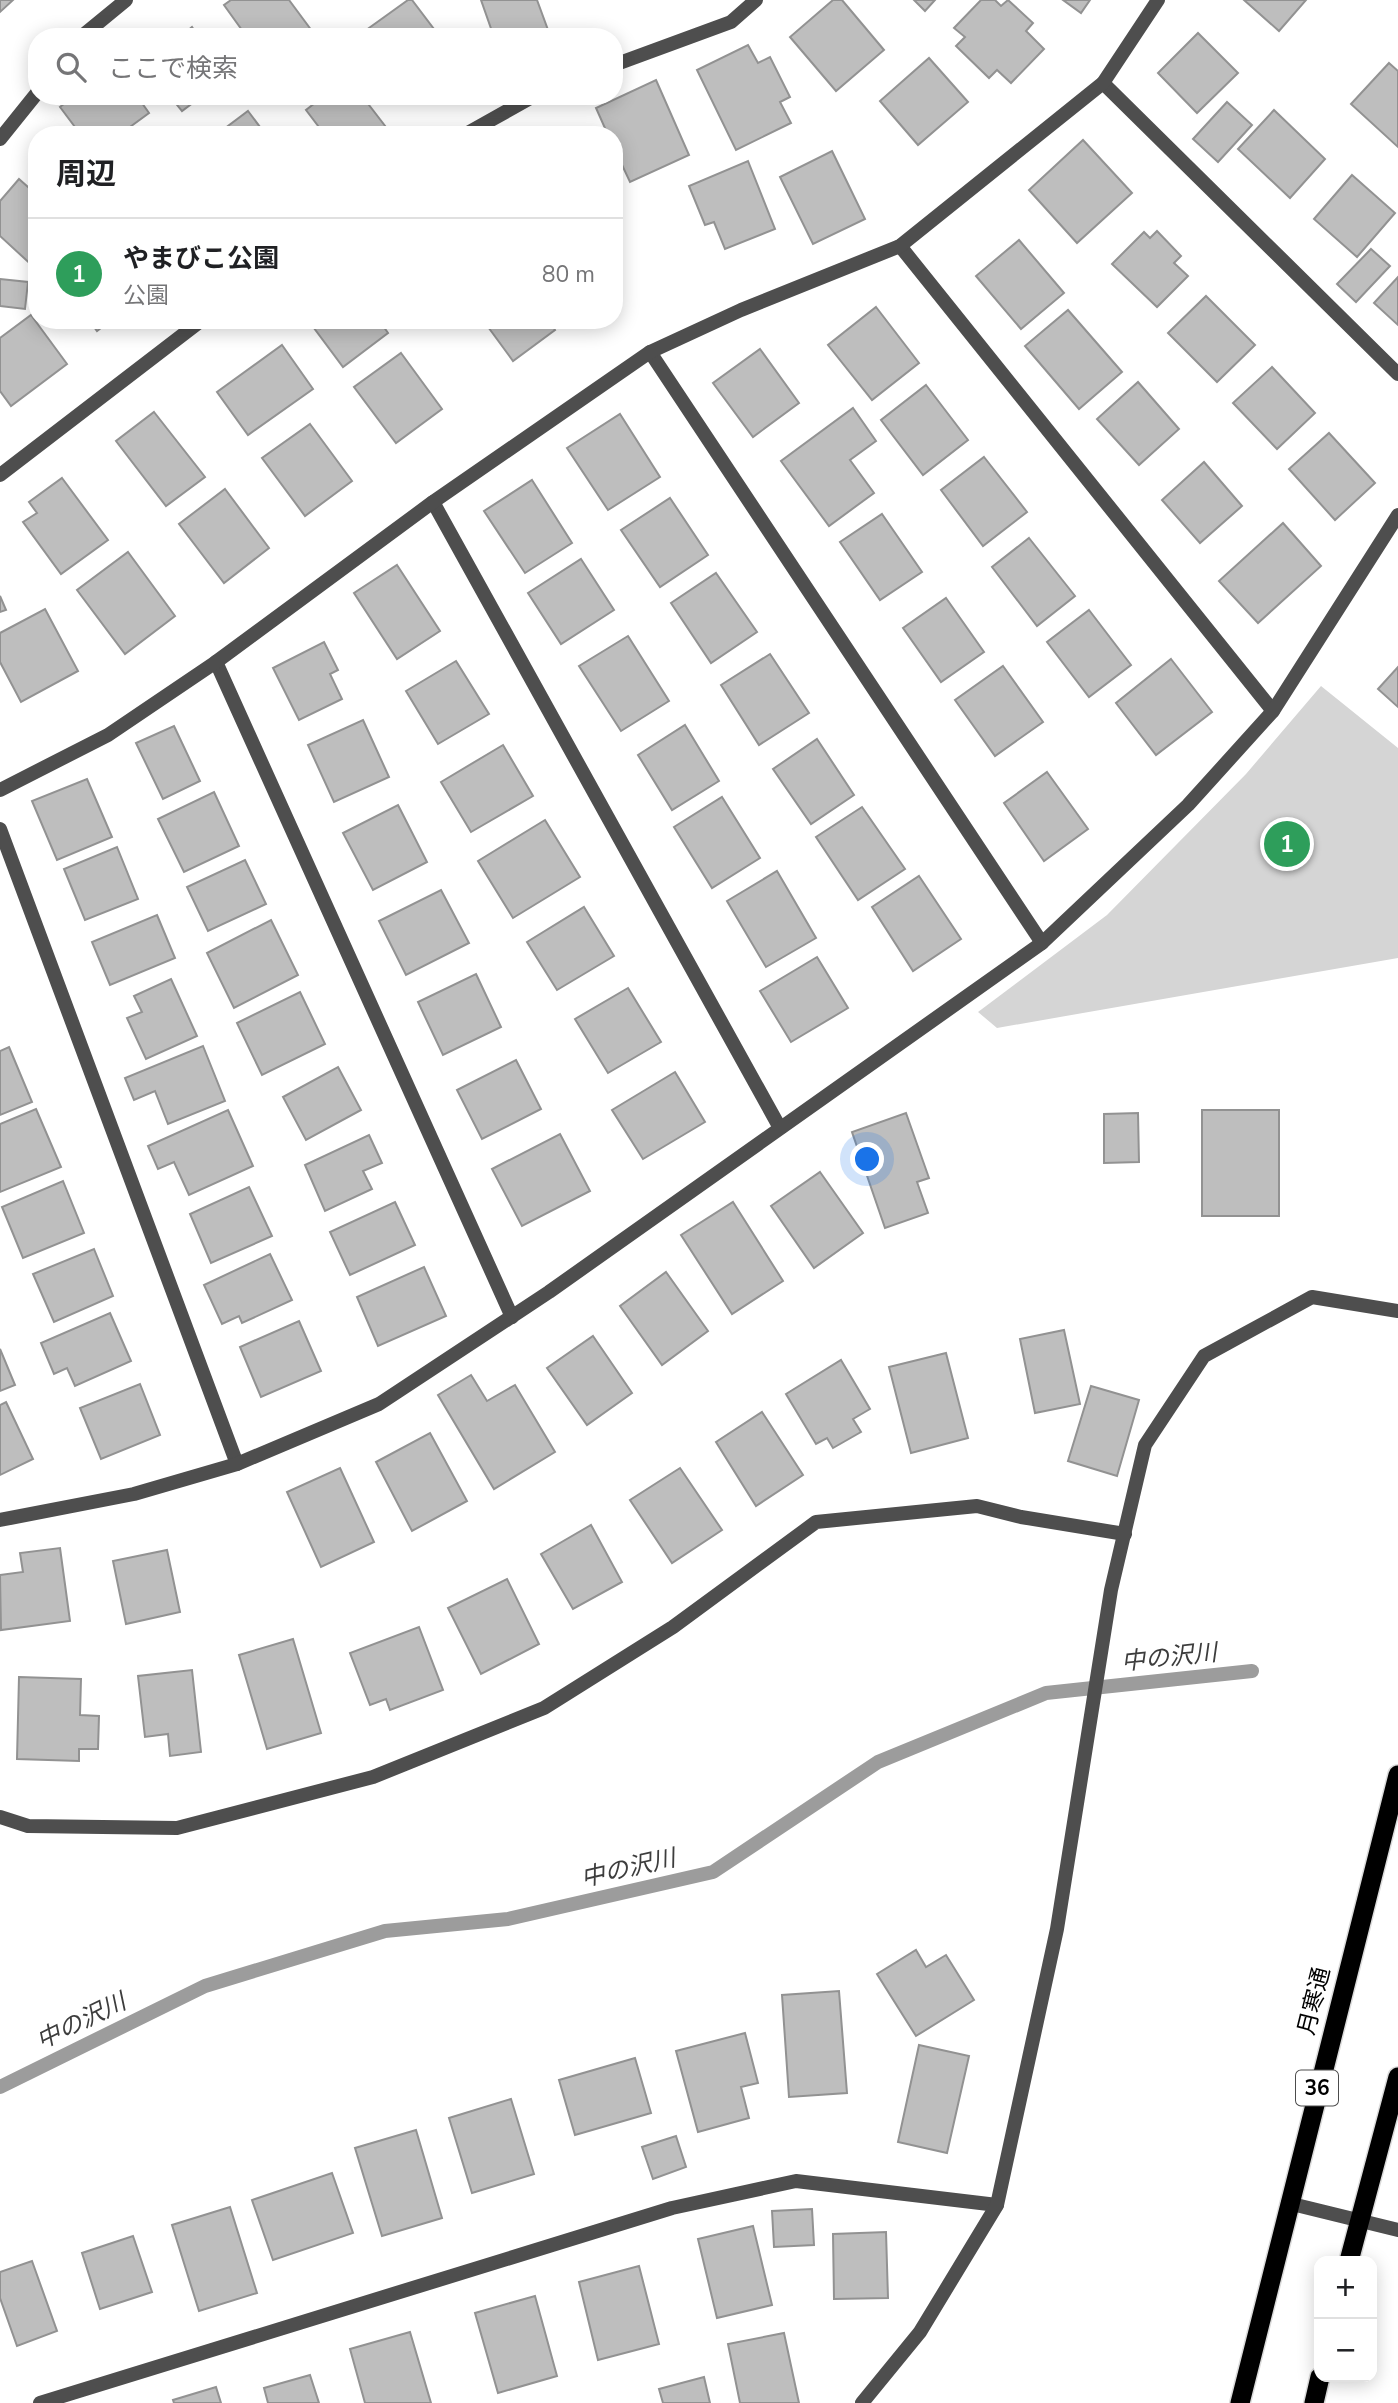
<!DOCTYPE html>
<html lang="ja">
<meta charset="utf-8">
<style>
body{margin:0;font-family:"Nunito Sans","Noto Sans JP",sans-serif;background:#f6f6f6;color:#202124}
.controls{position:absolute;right:21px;bottom:21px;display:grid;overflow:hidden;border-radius:14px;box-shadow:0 4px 18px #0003}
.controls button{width:63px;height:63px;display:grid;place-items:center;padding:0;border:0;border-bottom:2px solid #e0e0e0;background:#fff;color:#202124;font:35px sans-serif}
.you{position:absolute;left:868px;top:1160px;width:24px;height:24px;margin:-18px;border:5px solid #fff;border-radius:50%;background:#1a73e8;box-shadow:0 0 0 10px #1a73e833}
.badge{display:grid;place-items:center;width:46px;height:46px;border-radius:50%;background:#000;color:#fff;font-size:23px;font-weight:700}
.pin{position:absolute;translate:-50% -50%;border:4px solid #fff;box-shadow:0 2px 7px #0006}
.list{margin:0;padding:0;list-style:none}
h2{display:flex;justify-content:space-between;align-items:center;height:91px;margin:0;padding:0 28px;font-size:30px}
h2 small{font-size:23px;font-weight:400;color:#757577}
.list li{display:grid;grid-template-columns:46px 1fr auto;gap:21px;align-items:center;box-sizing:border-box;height:112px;padding:0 28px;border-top:2px solid #e0e0e0}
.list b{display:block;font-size:26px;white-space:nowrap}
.list p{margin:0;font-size:23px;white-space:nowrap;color:#757577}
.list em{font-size:23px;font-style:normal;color:#757577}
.icon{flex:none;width:38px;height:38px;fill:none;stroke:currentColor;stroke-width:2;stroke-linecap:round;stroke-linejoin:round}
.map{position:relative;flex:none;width:1398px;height:2403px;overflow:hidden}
.search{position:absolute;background:#fff;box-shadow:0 4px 18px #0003;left:28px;top:28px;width:595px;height:77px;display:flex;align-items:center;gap:18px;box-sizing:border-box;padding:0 24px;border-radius:28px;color:#757577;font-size:26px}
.panel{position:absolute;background:#fff;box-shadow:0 4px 18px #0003;left:28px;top:126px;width:595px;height:203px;border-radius:28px}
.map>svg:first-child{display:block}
</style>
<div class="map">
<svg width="1398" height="2403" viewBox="0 0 1398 2403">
<rect width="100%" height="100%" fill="#fff"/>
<!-- green -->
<path fill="#d5d5d5" d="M1321,686L1398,748V958L997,1028L978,1012L1107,915L1246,774Z"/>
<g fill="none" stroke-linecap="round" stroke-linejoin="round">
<!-- stream -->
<path stroke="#9c9c9c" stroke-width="14" d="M0,2087L205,1986L385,1931L508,1919L713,1872L878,1762L1046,1693L1252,1671"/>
</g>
<!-- building -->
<g fill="#bebebe" stroke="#929292" stroke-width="2">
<path d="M0,0H13L0,12Z"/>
<path d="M231,0H289L312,31L304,37H247L224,5Z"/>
<path d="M408,0H412L440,37H364L362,33Z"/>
<path d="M481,0H537L548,30L531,37H494Z"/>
<path d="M833,0H842L884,50L836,91L790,37Z"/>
<path d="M914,0H935L925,11Z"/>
<path d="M981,0H995L1001,6L1008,0L1033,23L1026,31L1044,49L1011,83L997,70L989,78L956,46L965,37L954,28Z"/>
<path d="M1063,0H1090L1081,13Z"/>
<path d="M1244,0H1306L1279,31Z"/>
<path d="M192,27L199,37H180Z"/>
<path d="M1198,33L1238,73L1197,113L1158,73Z"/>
<path d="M748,45L758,63L770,57L790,97L780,102L791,123L736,150L697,70Z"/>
<path d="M929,58L968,102L918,145L880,101Z"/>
<path d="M1389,63L1398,71V147L1351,104Z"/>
<path d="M656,80L689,155L630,182L614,148V135H608L596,108Z"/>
<path d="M74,96H137L149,113L119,135H81L60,107Z"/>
<path d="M170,96H202L182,111Z"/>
<path d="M324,96H362L389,131L384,135H325L306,110Z"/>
<path d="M1227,102L1252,125L1218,162L1193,139Z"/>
<path d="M1274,110L1325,159L1290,198L1238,149Z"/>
<path d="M248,111L266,135H216Z"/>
<path d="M1083,140L1132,193L1077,243L1029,190Z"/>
<path d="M832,151L865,219L813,244L780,177Z"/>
<path d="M748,161L775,229L725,249L714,222L705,225L689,186Z"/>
<path d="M1352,175L1395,213L1357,257L1314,219Z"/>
<path d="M19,179L37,195L36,269L0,236V201Z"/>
<path d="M1157,231L1181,256L1174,263L1188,276L1157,307L1112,264L1144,232L1150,238Z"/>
<path d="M1019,240L1064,293L1021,329L976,276Z"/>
<path d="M1371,249L1390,266L1356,302L1337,284Z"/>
<path d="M1398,277V325L1374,303Z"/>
<path d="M0,279L28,282L25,309L0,306Z"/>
<path d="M1206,296L1255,345L1217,382L1168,333Z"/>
<path d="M876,307L919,363L872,400L828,345Z"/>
<path d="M1068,310L1122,372L1079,409L1025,346Z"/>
<path d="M31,315L67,364L11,406L0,391V338Z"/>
<path d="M89,320H111L97,331Z"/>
<path d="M308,320H379L388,333L343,367Z"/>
<path d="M483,320H548L555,330L513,361Z"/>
<path d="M282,345L313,389L248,435L217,392Z"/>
<path d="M760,349L799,403L753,437L713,383Z"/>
<path d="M401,353L442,409L396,443L354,387Z"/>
<path d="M1272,367L1315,413L1277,449L1233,403Z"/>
<path d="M1138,382L1179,429L1139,465L1097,419Z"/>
<path d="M926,385L968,440L923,475L881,420Z"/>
<path d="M853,408L876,441L850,460L874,493L829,526L781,461Z"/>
<path d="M154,412L205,477L166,506L116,441Z"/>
<path d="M620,414L660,477L608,510L567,448Z"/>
<path d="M310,424L352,481L305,516L262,458Z"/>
<path d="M1329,433L1375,483L1335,520L1289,469Z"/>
<path d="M984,457L1027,512L983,546L941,490Z"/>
<path d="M1204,462L1242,506L1200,543L1162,500Z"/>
<path d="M62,478L108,540L61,574L23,522L37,513L29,502Z"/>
<path d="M532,480L572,543L525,573L484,511Z"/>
<path d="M225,489L269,548L224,583L179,524Z"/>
<path d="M670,498L708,555L660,587L621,530Z"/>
<path d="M882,514L922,572L880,600L840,542Z"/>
<path d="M1283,523L1321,566L1258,623L1219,581Z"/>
<path d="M1029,538L1075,596L1037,626L992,567Z"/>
<path d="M128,552L175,616L125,654L77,590Z"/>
<path d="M581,559L614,610L561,644L528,593Z"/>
<path d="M397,565L440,631L397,659L354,593Z"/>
<path d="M716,573L757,632L711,663L671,603Z"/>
<path d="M0,596L6,610L0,612Z"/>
<path d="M946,598L984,652L941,682L903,628Z"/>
<path d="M45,609L78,671L21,702L0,662V633Z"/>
<path d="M1089,610L1131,665L1089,697L1047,642Z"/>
<path d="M628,636L669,701L621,731L579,666Z"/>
<path d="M324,642L338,670L330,674L342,699L299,720L273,668Z"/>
<path d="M770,654L809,713L759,745L721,685Z"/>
<path d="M1171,659L1212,712L1156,755L1116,703Z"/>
<path d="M456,661L489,714L438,744L406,691Z"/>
<path d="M1003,666L1043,722L995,756L955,700Z"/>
<path d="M1398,667V707L1378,689Z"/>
<path d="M363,720L389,777L334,802L308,745Z"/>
<path d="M685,725L719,781L672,810L638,755Z"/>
<path d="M174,726L200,781L163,799L136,743Z"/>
<path d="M817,739L854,795L811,824L773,769Z"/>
<path d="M503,745L533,796L471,832L441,782Z"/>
<path d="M1047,772L1088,829L1044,861L1004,803Z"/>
<path d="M87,779L112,837L57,860L32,801Z"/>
<path d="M214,792L239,846L184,872L158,819Z"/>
<path d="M722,797L760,858L712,888L674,827Z"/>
<path d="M398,805L427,862L373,890L343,833Z"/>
<path d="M862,807L905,869L858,900L816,837Z"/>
<path d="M545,820L580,877L513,918L478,861Z"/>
<path d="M117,847L138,899L85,920L64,869Z"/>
<path d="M245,860L266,904L208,931L187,887Z"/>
<path d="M777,871L816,938L766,967L727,901Z"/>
<path d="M919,876L961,939L913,971L872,907Z"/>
<path d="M441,890L469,943L406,975L379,921Z"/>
<path d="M584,907L614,956L557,990L527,942Z"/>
<path d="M157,915L175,958L110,985L92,942Z"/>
<path d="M271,920L298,975L234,1008L207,953Z"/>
<path d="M817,957L848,1008L791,1042L760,991Z"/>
<path d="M476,974L501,1027L443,1055L418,1002Z"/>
<path d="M171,979L197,1036L146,1059L127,1018L142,1012L134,996Z"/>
<path d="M628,988L661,1042L608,1073L575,1019Z"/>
<path d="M300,992L325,1044L262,1075L237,1023Z"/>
<path d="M203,1046L225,1101L168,1124L155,1091L134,1100L125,1078Z"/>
<path d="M9,1047L32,1102L0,1115V1051Z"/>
<path d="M516,1060L541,1109L482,1139L457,1090Z"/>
<path d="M338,1067L361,1110L306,1140L283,1097Z"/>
<path d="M675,1072L705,1122L643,1159L612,1110Z"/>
<path d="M36,1109L61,1167L0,1192V1124Z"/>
<path d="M228,1110L253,1166L189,1195L174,1162L158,1169L148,1146Z"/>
<rect x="1202" y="1110" width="77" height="106"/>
<path d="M906,1113L929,1178L917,1182L928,1213L885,1228L852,1132Z"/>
<path d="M1138,1113L1139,1162L1104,1163V1114Z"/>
<path d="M560,1134L590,1191L522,1226L492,1169Z"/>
<path d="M369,1135L382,1163L363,1171L372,1189L325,1211L305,1165Z"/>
<path d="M820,1172L863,1233L814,1268L771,1206Z"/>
<path d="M63,1181L84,1233L23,1258L2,1207Z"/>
<path d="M249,1187L272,1236L211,1263L190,1214Z"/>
<path d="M395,1202L415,1245L350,1275L330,1232Z"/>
<path d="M733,1202L783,1281L732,1314L681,1235Z"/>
<path d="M94,1249L113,1296L54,1322L33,1274Z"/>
<path d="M270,1254L292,1300L242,1323L239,1316L222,1324L204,1285Z"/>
<path d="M424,1267L446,1316L378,1346L357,1297Z"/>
<path d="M666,1272L708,1331L662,1365L620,1306Z"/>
<path d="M110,1313L131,1361L75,1386L67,1368L54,1374L41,1343Z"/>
<path d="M299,1321L321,1371L261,1397L240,1347Z"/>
<path d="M1064,1330L1080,1404L1035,1413L1020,1339Z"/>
<path d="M593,1336L632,1393L587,1425L547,1368Z"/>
<path d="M0,1349L15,1385L0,1391Z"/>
<path d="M946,1353L968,1438L911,1453L889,1367Z"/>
<path d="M841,1360L870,1409L853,1419L861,1432L833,1448L827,1438L816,1444L786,1394Z"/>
<path d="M471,1375L487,1401L515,1385L555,1452L494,1489L438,1395Z"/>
<path d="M140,1384L160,1435L101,1459L80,1408Z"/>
<path d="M1091,1386L1139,1400L1117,1476L1068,1461Z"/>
<path d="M6,1402L33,1459L0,1475V1405Z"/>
<path d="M762,1412L803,1475L756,1506L716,1442Z"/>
<path d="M430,1433L467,1501L412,1531L376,1462Z"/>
<path d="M340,1468L374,1542L321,1567L287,1492Z"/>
<path d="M680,1468L722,1530L672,1563L630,1500Z"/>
<path d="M591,1525L622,1582L573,1609L541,1554Z"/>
<path d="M60,1548L70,1621L1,1630L0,1575L23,1572L20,1553Z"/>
<path d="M167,1550L180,1612L126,1624L113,1561Z"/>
<path d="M507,1579L539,1644L481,1674L448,1608Z"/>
<path d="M419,1627L443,1690L390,1710L386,1699L370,1705L350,1653Z"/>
<path d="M293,1639L321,1733L267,1749L239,1655Z"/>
<path d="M192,1670L201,1752L170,1756L168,1734L145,1737L138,1676Z"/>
<path d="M19,1677L81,1679L80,1715L99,1716L98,1749H79V1761L17,1759Z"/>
<path d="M916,1950L926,1967L946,1955L974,2000L916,2036L877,1974Z"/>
<path d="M839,1991L847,2093L789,2097L782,1995Z"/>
<path d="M745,2033L758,2083L741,2087L749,2118L698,2132L676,2051Z"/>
<path d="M919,2045L969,2056L947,2153L898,2142Z"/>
<path d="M635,2058L651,2113L575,2135L559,2080Z"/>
<path d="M511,2099L534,2174L472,2193L449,2118Z"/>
<path d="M416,2130L442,2218L382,2236L355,2148Z"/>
<path d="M676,2136L686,2167L653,2179L642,2147Z"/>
<path d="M332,2173L353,2233L273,2260L252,2200Z"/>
<path d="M230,2207L257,2293L199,2311L172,2225Z"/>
<path d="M812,2209L814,2245L774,2247L772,2211Z"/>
<path d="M753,2226L772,2305L717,2318L698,2239Z"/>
<path d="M886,2232L888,2298L834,2299L833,2234Z"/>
<path d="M133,2236L152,2292L100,2309L82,2253Z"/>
<path d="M32,2261L57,2331L17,2346L0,2298V2272Z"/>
<path d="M639,2266L659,2344L598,2360L579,2282Z"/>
<path d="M535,2296L557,2376L498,2393L475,2313Z"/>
<path d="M410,2332L431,2403H365L350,2349Z"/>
<path d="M784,2333L799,2403H740L728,2344Z"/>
<path d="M310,2375L319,2403H268L264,2388Z"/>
<path d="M704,2377L710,2403H663L659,2389Z"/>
<path d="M216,2387L221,2403H174L173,2400Z"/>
</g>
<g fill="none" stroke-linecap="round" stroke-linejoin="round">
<!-- trunk casing -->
<g stroke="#dbdbdb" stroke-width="22">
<g id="trunk">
<path d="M1349,2261L1398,2077"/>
<path d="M1240,2403L1398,1775"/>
<path d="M1314,2403L1320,2377"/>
</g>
</g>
<!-- minor -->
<g stroke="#4e4e4e" stroke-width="14">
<path d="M81,37L126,0"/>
<path d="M614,65L731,22L756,0"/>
<path d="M1103,83L1398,374"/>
<path d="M464,135L534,96"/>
<path d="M0,139L37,93"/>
<path d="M900,246L1273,711"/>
<path d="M650,352L1042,943"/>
<path d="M0,475L202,320"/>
<path d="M433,502L780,1128"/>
<path d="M216,662L512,1317"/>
<path d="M0,790L108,735L216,662L433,502L650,352L741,310L900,246L1103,83L1158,0"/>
<path d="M0,829L237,1464"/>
<path d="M0,1520L134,1494L237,1464L379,1404L549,1292L1042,943L1188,805L1273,711L1398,515"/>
<path d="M0,1817L28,1826L177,1828L373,1777L544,1708L673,1627L816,1522L977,1506L1021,1517L1125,1534"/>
<path d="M1288,2203L1398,2230"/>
<path d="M40,2403L672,2208L796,2181L997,2205"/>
<path d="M862,2403L920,2332L997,2205L1057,1929L1111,1590L1145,1445L1204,1356L1312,1297L1398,1311"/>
</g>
<!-- trunk -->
<use href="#trunk" stroke="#000" stroke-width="19"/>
</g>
<g text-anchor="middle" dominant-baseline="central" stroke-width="7" stroke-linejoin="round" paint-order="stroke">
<!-- shield labels -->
<rect fill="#fff" stroke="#4c4c4c" stroke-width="2" x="1296" y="2070.5" width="42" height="35" rx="5"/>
<g font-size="21" font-weight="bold" fill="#000">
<text x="1317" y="2088">36</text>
</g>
<!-- street labels -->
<g font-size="23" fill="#000" stroke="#fff">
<text transform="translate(1314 2001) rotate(-76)">月寒通</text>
</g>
<!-- water labels -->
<g font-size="24" font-style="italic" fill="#3d3d3d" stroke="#fff">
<text transform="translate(1169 1657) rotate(-6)">中の沢川</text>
<text transform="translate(628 1868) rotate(-13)">中の沢川</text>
<text transform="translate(81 2021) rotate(-26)">中の沢川</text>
</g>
</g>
</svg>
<div class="controls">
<button>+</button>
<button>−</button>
</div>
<div class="you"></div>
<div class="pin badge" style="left:1287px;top:844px;background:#2e9e5b">1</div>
<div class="search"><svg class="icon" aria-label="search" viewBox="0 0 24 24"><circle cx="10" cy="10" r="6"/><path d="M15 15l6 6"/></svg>ここで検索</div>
<section class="panel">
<h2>周辺<small></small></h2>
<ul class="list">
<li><span class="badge" style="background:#2e9e5b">1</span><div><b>やまびこ公園</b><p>公園</p></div><em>80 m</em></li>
</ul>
</section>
</div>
